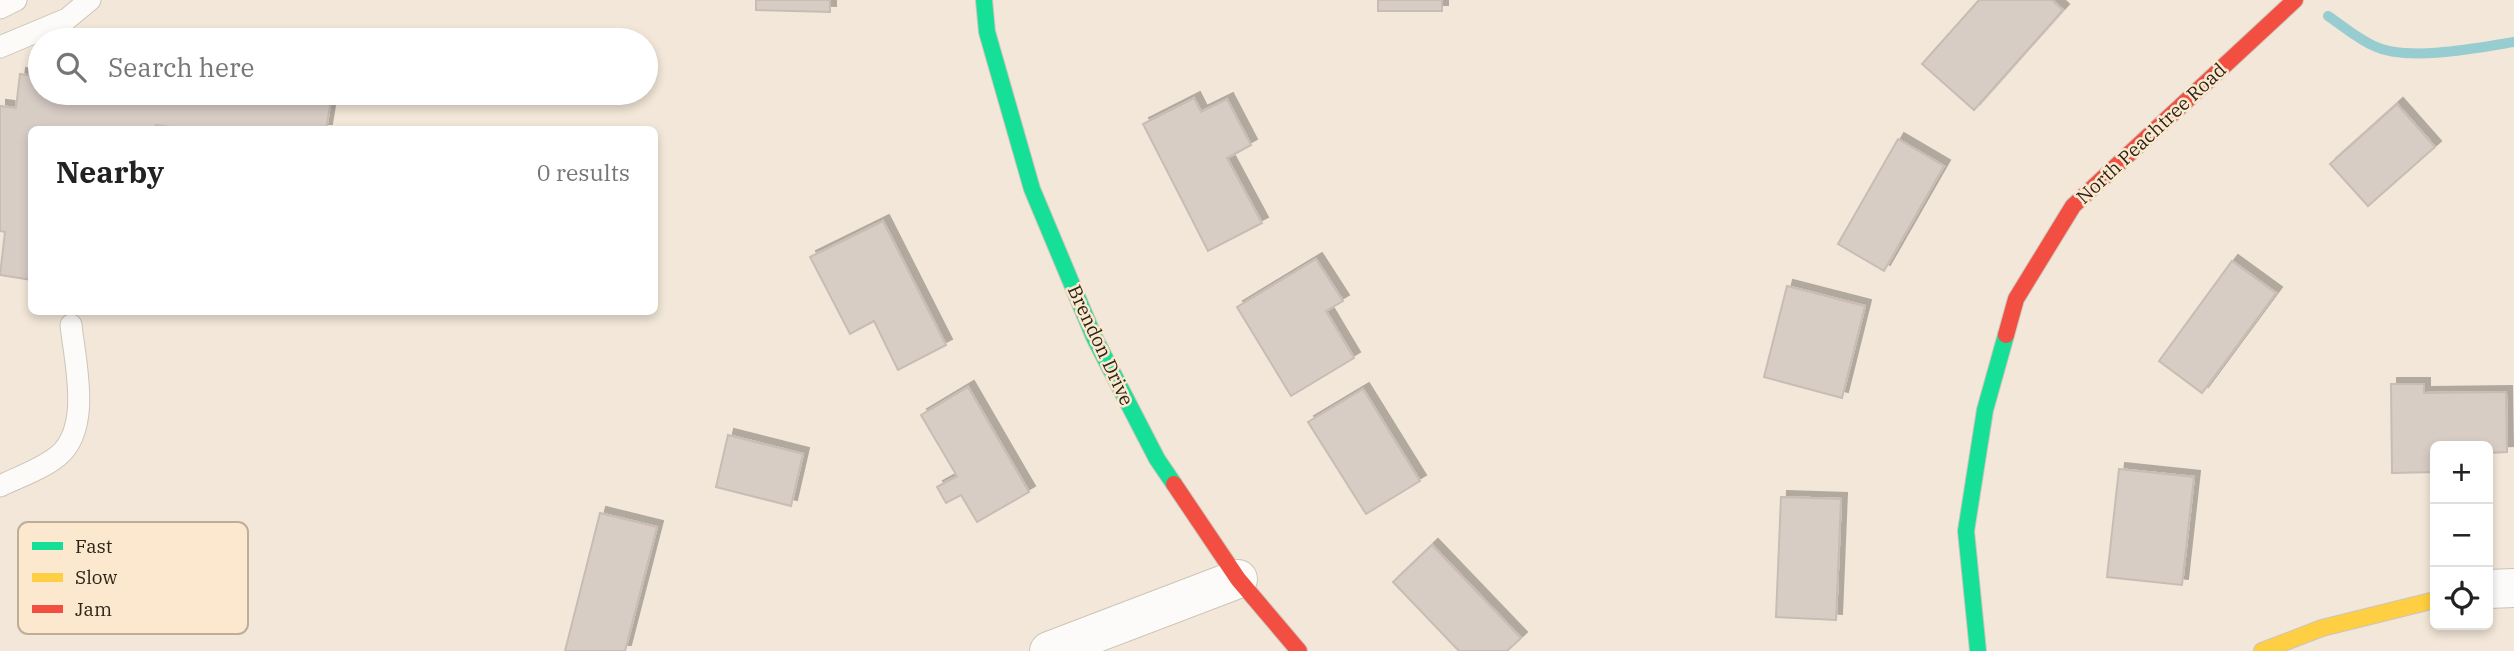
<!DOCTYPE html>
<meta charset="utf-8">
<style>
body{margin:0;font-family:"IBM Plex Serif",serif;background:#f6f6f6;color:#222}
.controls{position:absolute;right:21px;bottom:21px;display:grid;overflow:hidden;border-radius:10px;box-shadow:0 4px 10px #0003}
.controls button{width:63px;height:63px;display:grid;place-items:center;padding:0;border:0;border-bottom:2px solid #e0e0e0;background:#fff;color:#222;font:35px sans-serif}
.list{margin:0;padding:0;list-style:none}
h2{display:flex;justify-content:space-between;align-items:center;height:91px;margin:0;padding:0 28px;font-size:30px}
h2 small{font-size:23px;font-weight:400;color:#767676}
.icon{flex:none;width:38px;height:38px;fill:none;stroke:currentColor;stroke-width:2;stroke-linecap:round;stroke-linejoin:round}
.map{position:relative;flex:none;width:2514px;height:651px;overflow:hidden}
.search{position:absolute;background:#fff;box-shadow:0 4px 10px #0003;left:28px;top:28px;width:630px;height:77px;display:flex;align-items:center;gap:18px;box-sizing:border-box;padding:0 24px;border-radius:38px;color:#767676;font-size:26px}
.panel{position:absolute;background:#fff;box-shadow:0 4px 10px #0003;left:28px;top:126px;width:630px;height:189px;border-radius:10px}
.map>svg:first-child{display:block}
</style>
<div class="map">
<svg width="2514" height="651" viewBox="0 0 2514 651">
<defs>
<filter id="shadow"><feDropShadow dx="6" dy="-6" stdDeviation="0" flood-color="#0004"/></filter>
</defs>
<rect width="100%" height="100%" fill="#f2e7d8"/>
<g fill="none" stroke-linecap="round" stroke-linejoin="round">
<!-- stream -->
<path stroke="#97ccd1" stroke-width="10" d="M2328,16C2343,26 2358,39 2374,46C2407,62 2478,48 2514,42"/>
</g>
<!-- building -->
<g fill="#d8cdc5" stroke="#c8bcb4" stroke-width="2" filter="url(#shadow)">
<path d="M756,0H830V12L756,10Z"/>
<rect x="1378" y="0" width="64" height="11"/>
<path d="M1979,0H2052L2063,10L1974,110L1922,64Z"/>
<path d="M163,35L200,40H162Z"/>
<path d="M20,74L40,77V93H332L326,130H188L156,125V130H32V280L0,275L5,232L0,231V106L16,108Z"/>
<path d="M1194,98L1201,112L1227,99L1251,145L1227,158L1262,223L1208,251L1143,124Z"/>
<path d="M2397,104L2435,147L2368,206L2330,164Z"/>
<path d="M1898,139L1944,166L1884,271L1838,244Z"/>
<path d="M883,221L946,345L898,370L874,321L850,334L810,257Z"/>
<path d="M1316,259L1343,301L1326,311L1354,358L1291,396L1237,307Z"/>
<path d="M2232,261L2276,293L2202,393L2159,361Z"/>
<path d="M1787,286L1865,306L1842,398L1764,377Z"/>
<path d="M2391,384H2424V393L2506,392L2507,452L2488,453V446H2435V472L2392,473Z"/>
<path d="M968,387L1029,492L977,522L961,495L946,503L937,487L957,476L921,415Z"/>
<path d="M1363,389L1420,481L1366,514L1308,422Z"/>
<path d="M728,435L803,454L791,506L716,487Z"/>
<path d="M2119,469L2194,477L2182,585L2107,577Z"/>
<path d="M1781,497L1841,499L1836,620L1776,617Z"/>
<path d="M600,513L657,527L625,651H565Z"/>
<path d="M1432,545L1521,638L1507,651H1459L1393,582Z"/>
</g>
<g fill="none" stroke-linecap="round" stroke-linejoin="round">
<!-- lane casing -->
<g stroke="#cdc5b9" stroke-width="23">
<g id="lane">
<path d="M0,8L16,0"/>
<path d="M0,47L67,19L90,0"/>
<path d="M0,486C19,477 42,469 58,456C92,428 75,363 71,325"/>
</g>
</g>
<!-- street casing -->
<g stroke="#cdc5b9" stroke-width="40">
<g id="street">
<path d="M2488,589L2514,588"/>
<path d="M1049,651L1238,579"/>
</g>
</g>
<!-- fast casing -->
<g stroke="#cdc5b9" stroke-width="18">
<g id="fast">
<path d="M984,0L987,32L1032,189L1094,337L1157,459L1174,484"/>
<path d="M1978,651L1966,531L1985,410L2006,335"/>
</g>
</g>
<!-- slow casing -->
<g stroke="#cdc5b9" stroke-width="18">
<path id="slow" d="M2262,651L2322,628L2435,600"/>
</g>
<!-- jam casing -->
<g stroke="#cdc5b9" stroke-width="18">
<g id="jam">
<path d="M2006,335L2016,299L2073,206L2295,0"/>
<path d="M1174,484L1238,579L1299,651"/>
</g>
</g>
<!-- lane -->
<use href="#lane" stroke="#fdfbf9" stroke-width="21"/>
<!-- street -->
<use href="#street" stroke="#fdfbf9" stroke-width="38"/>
<!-- fast -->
<use href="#fast" stroke="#16e098" stroke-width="16"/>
<!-- slow -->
<use href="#slow" stroke="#ffcf43" stroke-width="16"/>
<!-- jam -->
<use href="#jam" stroke="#f24e42" stroke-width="16"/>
</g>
<g text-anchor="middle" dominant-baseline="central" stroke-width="5" stroke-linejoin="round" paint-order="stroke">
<!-- street labels -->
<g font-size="19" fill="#2c251b" stroke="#fce8ce">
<text transform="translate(2151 133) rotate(-43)">North Peachtree Road</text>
<text transform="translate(1101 345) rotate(65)">Brendon Drive</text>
</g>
</g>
<!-- legend -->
<rect x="18" y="522" width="230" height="112" rx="10" fill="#fce8ce" stroke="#beae98" stroke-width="2"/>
<rect x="32" y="542" width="31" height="8" fill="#16e098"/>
<rect x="32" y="573" width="31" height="9" fill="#ffcf43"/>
<rect x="32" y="605" width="31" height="8" fill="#f24e42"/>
<g font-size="19" fill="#2c251b">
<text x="75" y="553">Fast</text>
<text x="75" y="584">Slow</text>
<text x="75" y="616">Jam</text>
</g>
</svg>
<div class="controls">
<button>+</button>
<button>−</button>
<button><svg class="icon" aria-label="locate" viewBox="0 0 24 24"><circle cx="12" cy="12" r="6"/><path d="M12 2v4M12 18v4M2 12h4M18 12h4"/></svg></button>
</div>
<div class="search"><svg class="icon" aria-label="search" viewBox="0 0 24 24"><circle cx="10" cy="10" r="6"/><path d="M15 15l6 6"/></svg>Search here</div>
<section class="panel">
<h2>Nearby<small>0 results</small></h2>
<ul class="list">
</ul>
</section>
</div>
